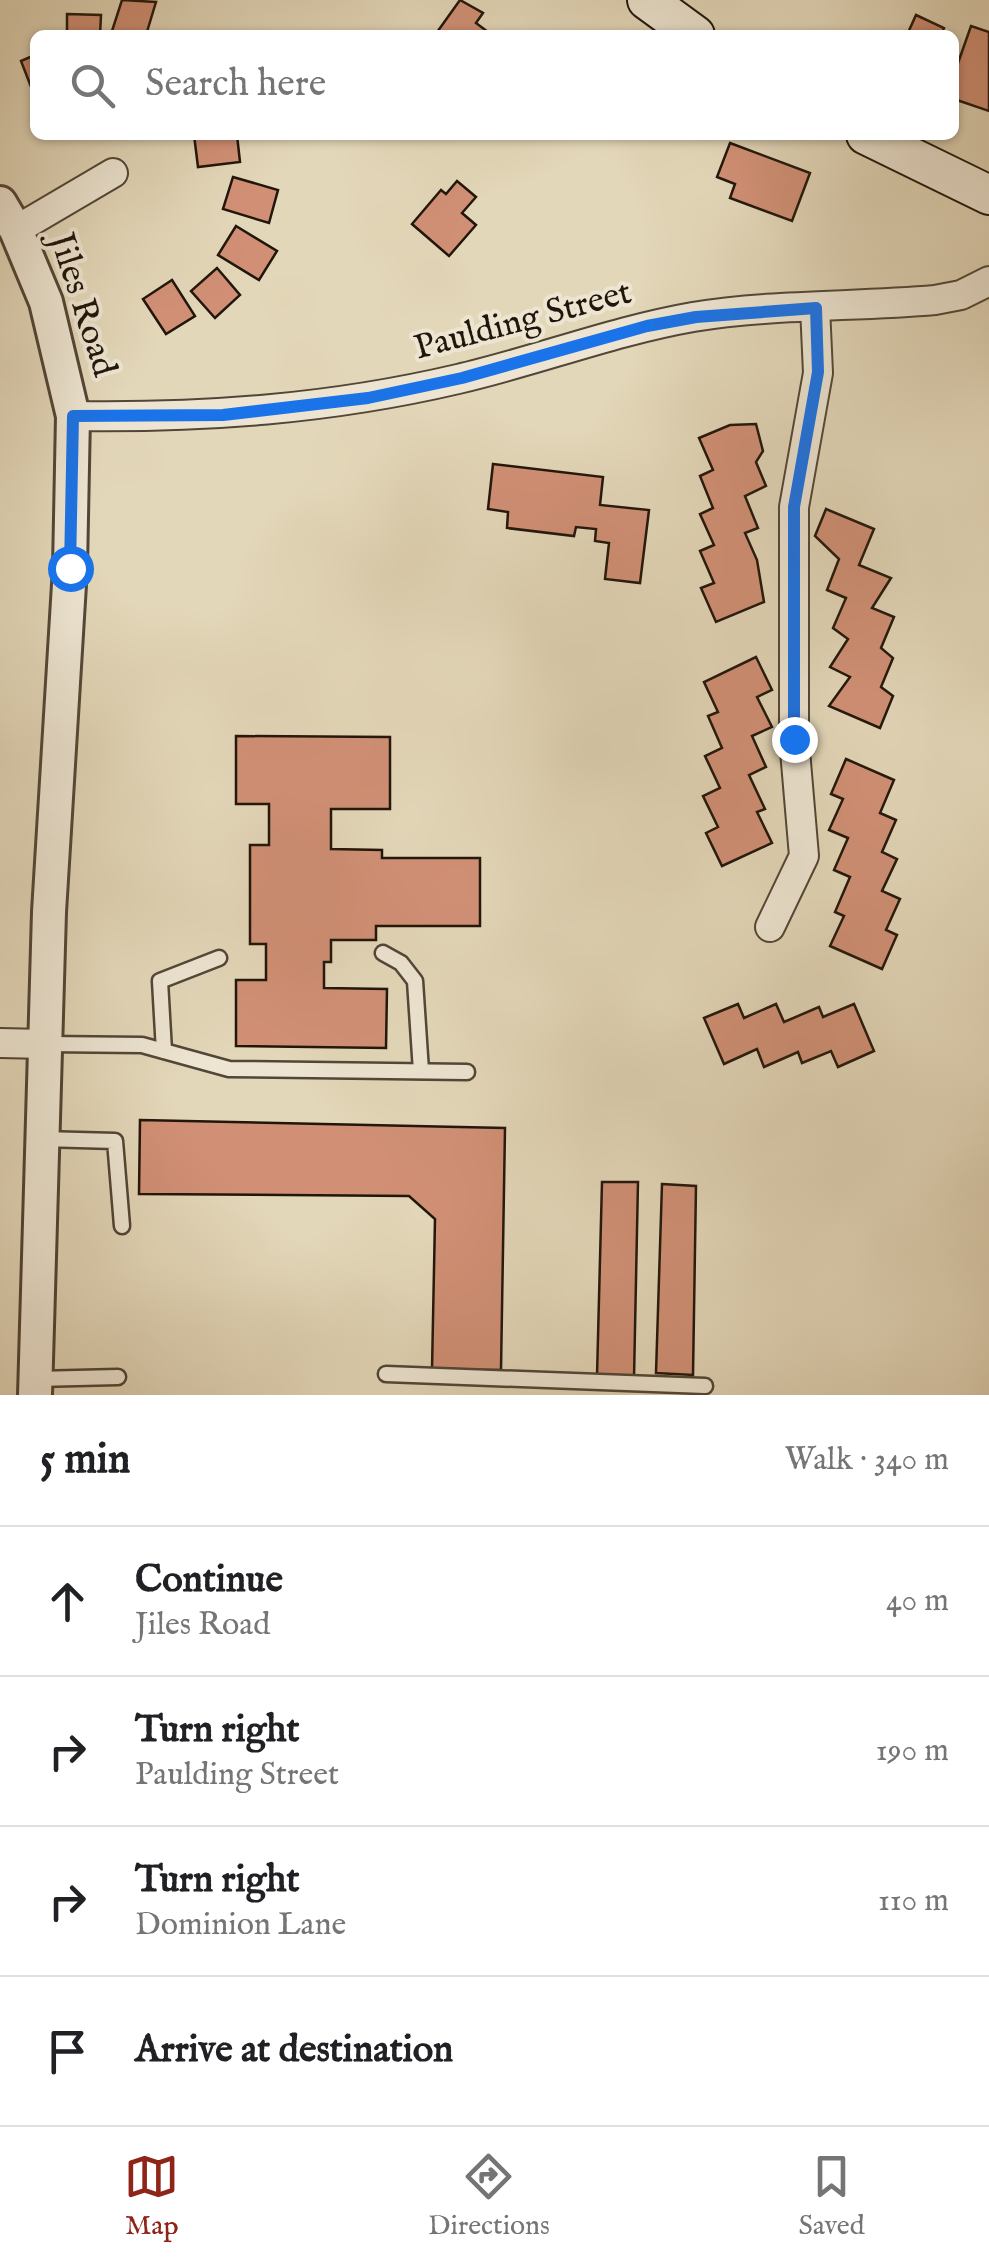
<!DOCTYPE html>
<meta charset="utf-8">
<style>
body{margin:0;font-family:"IM FELL English",serif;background:#f6f6f6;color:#202124}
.stop{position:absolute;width:30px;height:30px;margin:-22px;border:8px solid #1a73e8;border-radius:50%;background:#fff}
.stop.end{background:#1a73e8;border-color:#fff;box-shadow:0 2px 10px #0008}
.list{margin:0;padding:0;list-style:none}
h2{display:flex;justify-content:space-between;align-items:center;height:130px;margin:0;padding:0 40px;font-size:42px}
h2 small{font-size:32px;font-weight:400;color:#757577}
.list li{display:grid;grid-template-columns:65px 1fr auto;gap:30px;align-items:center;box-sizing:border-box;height:150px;padding:0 40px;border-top:2px solid #e0e0e0}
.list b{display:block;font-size:38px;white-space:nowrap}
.list p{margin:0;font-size:32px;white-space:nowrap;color:#757577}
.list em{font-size:32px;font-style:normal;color:#757577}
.icon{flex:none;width:55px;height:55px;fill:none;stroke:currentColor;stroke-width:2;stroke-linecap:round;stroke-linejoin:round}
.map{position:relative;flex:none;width:989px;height:1395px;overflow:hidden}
.search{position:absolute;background:#fff;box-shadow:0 2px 8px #0004;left:30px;right:30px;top:30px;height:110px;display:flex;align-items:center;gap:25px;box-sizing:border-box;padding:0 35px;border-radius:15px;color:#757577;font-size:38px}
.sheet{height:730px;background:#fff}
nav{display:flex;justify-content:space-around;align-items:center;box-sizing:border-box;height:140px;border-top:2px solid #e0e0e0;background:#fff;font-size:28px;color:#757577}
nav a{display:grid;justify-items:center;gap:5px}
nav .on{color:#8f2418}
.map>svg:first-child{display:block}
</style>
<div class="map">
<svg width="989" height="1395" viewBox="0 0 989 1395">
<rect width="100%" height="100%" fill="#e3d7b9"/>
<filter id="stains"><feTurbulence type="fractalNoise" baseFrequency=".002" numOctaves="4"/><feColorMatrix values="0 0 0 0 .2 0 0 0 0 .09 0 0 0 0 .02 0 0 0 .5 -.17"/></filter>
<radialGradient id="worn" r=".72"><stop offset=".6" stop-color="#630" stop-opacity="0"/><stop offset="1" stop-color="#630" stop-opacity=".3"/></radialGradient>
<!-- building -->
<g fill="#d19076" stroke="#21160b" stroke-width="2.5">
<path d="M122,0L156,2L146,35L111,34Z"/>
<path d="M460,0L483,13L476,23L492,35H435Z"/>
<path d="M67,14L101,15L100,35H67Z"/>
<path d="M916,15L944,28L941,35H907Z"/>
<path d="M971,26L989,32V111L954,99V61L958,63Z"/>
<path d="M35,55V97L21,61Z"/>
<path d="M194,135H237L240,162L198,167Z"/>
<path d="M730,143L810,173L792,221L730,198L735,184L717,177Z"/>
<path d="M233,177L278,190L269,223L223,209Z"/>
<path d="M457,181L476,197L462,213L476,225L449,256L412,224L441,190L446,194Z"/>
<path d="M236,226L277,251L259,280L218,255Z"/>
<path d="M217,268L240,295L215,318L191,291Z"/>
<path d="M172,280L195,316L166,334L143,299Z"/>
<path d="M756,424L763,451L756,462L766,486L745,496L758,528L745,533L757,560L764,602L716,622L701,588L714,583L700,551L714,545L700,514L713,508L700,476L713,470L699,438L730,425Z"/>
<path d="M493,464L603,477L600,505L649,510L640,583L605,579L609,543L595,541L596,529L576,527L574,536L507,528L508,512L488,509Z"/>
<path d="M826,509L874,529L859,565L891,578L872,608L894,617L881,648L893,658L881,687L893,696L880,728L829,706L850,677L830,667L848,639L833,628L846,598L827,590L839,559L815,536Z"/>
<path d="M756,657L772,690L757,697L772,727L752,736L766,767L749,775L765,809L757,812L772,843L722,866L706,833L718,827L703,796L720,788L705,756L722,748L708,716L718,712L704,682Z"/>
<path d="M236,736L390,737V809H331V849L382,850V858H480V926H376V940H331V962H324V988L387,989L386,1048L236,1046V980H266V944H250V845H269V804H236Z"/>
<path d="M846,759L894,780L880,813L896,820L882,852L897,859L882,891L900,899L886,930L897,935L882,969L830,946L844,916L835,912L850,877L834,870L848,838L829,830L843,799L831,794Z"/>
<path d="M738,1004L744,1018L776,1004L784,1022L819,1007L823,1017L854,1004L874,1051L838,1067L831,1051L802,1063L798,1052L764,1067L757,1049L724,1064L704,1018Z"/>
<path d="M140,1120L505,1128L501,1370H432L435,1219L409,1196L139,1194Z"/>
<path d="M602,1182H638L634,1378L597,1376Z"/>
<path d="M662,1184L696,1186L693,1375L656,1373Z"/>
</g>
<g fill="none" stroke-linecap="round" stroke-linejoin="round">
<!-- service casing -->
<g stroke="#524636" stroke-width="19">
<g id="service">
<path d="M383,953L401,963L415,981L421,1071"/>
<path d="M46,1044L142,1045L229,1069L467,1072"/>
<path d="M164,1051L160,981L219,958"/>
<path d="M42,1139L115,1141L122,1226"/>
<path d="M386,1374L705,1386"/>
<path d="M36,1379L118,1377"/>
</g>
</g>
<!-- minor casing -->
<g stroke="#524636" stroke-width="32">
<g id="minor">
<path d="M16,230L113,173"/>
<path d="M73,416C204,418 330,409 458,379C536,361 613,331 693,317C772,304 855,307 935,300L961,295L989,281"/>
<path d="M770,927L804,856L794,739V507L818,373L815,307"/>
<path d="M0,1043L45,1044"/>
</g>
</g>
<!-- tertiary casing -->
<g stroke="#524636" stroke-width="38">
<path id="tertiary" d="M0,203L16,230L46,302L73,416L70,568L49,912L35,1395"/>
</g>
<!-- secondary casing -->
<g stroke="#21160b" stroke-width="42">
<g id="secondary">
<path d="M647,0L695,35"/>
<path d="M866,135L989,195"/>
</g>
</g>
<!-- service -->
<use href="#service" stroke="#ede5d2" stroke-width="14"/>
<!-- minor -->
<use href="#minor" stroke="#ede5d2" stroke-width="28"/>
<!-- tertiary -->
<use href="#tertiary" stroke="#ede5d2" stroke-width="32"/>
<!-- secondary -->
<use href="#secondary" stroke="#ede5d2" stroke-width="38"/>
</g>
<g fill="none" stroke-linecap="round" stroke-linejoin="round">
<!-- route -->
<path stroke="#1a73e8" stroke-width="12" d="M70,568L73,416L223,415L368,398L462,378L647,326L696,317L816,308L818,372L794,507V739"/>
</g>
<g text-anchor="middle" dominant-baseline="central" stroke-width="8" stroke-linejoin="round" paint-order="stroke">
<!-- street labels -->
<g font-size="35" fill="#21160b" stroke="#ede5d2">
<text transform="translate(82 305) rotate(72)">Jiles Road</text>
<text transform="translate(523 321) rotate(-15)">Paulding Street</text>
</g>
</g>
<rect width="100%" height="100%" filter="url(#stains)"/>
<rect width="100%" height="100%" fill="url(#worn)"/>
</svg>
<div class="stop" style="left:70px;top:568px"></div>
<div class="stop end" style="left:794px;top:739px"></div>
<div class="search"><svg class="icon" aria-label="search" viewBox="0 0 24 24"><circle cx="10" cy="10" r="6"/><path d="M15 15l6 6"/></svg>Search here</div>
</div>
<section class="sheet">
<h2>5 min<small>Walk · 340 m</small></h2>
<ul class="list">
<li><svg class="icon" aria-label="ahead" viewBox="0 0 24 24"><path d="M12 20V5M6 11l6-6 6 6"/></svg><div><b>Continue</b><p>Jiles Road</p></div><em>40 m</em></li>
<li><svg class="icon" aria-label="right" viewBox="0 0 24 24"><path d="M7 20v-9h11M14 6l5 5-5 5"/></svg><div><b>Turn right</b><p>Paulding Street</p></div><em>190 m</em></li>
<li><svg class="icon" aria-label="right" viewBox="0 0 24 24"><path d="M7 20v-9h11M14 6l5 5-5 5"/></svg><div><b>Turn right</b><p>Dominion Lane</p></div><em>110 m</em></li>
<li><svg class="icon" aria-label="arrive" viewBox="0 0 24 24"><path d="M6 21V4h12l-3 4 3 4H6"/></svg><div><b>Arrive at destination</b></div></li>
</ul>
</section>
<nav>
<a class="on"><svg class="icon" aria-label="map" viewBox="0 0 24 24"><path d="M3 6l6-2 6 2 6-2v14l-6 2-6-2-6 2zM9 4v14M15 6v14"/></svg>Map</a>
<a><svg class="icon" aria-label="directions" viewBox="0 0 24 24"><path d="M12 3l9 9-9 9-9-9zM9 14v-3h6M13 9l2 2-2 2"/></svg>Directions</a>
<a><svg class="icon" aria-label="saved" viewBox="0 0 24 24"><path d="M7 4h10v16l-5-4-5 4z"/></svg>Saved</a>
</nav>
